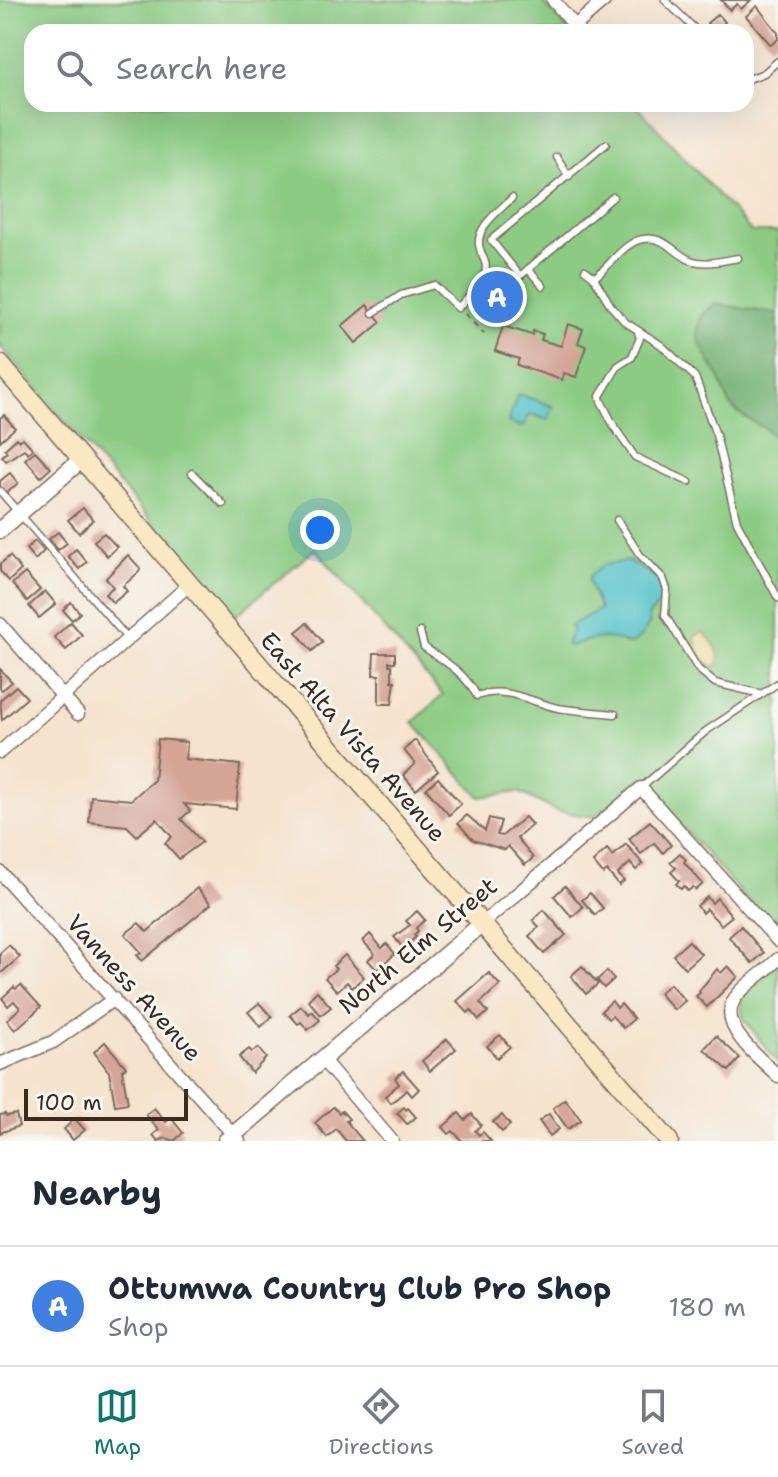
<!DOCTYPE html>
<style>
body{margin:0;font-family:"Shantell Sans",sans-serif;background:#f6f6f7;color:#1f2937}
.scale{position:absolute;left:24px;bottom:20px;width:164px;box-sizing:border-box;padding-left:8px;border:4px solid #3b2a1e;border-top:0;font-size:22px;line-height:28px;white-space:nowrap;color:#3b2a1e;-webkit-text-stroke:6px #f6f6f2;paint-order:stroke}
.you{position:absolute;left:320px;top:530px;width:28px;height:28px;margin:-20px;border:6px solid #fff;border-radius:50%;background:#1a73e8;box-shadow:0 0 0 12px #1a73e833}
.badge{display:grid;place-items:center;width:52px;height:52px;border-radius:50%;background:#0f766e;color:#fff;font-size:26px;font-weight:700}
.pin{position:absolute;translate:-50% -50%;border:4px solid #fff;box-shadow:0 2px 8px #0006}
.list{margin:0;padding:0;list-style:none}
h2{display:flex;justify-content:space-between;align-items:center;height:104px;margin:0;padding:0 32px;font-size:34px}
h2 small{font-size:26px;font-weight:400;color:#747a83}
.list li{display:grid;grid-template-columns:52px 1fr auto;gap:24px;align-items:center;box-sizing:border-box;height:120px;padding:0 32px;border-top:2px solid #e0e1e3}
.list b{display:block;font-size:30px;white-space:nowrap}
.list p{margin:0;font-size:26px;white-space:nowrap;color:#747a83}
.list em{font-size:26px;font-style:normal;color:#747a83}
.icon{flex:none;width:44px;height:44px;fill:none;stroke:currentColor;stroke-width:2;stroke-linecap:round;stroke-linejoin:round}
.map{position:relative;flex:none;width:778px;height:1141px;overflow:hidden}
.search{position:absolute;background:#fff;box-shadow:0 8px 32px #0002;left:24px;right:24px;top:24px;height:88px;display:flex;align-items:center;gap:20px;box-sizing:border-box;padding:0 28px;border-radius:24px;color:#747a83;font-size:30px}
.sheet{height:224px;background:#fff}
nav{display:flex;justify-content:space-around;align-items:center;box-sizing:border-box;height:112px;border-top:2px solid #e0e1e3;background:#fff;font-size:22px;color:#747a83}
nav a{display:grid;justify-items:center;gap:4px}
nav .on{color:#0f766e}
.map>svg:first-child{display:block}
</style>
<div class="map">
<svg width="778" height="1141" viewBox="0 0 778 1141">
<rect width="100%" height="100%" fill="#f6f6f2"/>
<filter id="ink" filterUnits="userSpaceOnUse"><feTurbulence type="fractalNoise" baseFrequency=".0125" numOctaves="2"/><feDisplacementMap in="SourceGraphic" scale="16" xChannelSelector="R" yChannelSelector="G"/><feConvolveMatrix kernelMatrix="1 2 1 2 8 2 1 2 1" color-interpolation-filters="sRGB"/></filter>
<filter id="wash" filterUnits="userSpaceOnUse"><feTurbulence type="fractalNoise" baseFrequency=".006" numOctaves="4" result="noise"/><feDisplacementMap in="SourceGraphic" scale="32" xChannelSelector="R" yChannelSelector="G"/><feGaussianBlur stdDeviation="1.8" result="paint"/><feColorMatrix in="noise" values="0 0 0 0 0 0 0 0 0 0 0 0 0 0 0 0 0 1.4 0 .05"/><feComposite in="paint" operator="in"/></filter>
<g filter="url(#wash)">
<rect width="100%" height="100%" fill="#f5e3ce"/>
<!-- green -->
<g fill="#8bcb83" stroke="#637a50" stroke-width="2">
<path d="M0,0H541L570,32H32V104H635L752,232H778V935L641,780L594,817L556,811L519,792L480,797L413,722L443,695L315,549L234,617L0,346Z"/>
<path d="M778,963V1063L743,1018L740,998Z"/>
</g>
<!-- forest -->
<path fill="#70af71" stroke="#566c48" stroke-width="2" d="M715,304L778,314V442C767,424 747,423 733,408C726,400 724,389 720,380C707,351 680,330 715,304Z"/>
<!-- sand -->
<path fill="#eeda9e" stroke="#94825e" stroke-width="2" d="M703,632C712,641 720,649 719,663L714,667C701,663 697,649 694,637Z"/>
<!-- water -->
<g fill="#54c2c8" stroke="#487673" stroke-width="2">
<path d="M518,394L553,406L548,420L531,414L522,427L508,422Z"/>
<path d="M629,561L655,577L663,589L659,605L648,616L650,623C646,629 640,640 633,643C626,646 620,640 614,639C598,636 583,642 569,646L566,644L573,631L570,626L600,609L589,582L590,576L603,565Z"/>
</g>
<g id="blocks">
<!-- building -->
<g fill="#d4a496">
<path d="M721,0H751L741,9L737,4L730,10Z"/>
<path d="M757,6L778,33V39L771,45L746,16Z"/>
<path d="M718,14L725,22L715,32L707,23Z"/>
<path d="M513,275L522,285L490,318L478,304Z"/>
<path d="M367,305L381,322L356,343L342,326Z"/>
<path d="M568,324L583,329L578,343L586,346L576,377L564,373L562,380L517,365L519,359L495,351L503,326L532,335L533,331L543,334L541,340L561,346Z"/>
<path d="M4,415L15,428L0,441V418Z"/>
<path d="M17,438L19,441L23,438L33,449L28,453L24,449L6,461L2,456L7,452L5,449Z"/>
<path d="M35,451L51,468L41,477L25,459Z"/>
<path d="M10,473L18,483L6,494L0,487V481Z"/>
<path d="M83,508L93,520L79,533L68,520Z"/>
<path d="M58,532L67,543L58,550L49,539Z"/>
<path d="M104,533L117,547L107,556L94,541Z"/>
<path d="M35,541L44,551L35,560L26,549Z"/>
<path d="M76,549L87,562L79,569L68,556Z"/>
<path d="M128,555L140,568L139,572L123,586L127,591L113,603L105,594L113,587L106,578Z"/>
<path d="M10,556L21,570L9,581L0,571V564Z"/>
<path d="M25,573L40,590L27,601L12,584Z"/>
<path d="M45,591L56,604L39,618L29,606Z"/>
<path d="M71,602L80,613L72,620L63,610Z"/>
<path d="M71,622L82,635L66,650L54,637Z"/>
<path d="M307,623L323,642L312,651L296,632Z"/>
<path d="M374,653H395V662H389V665H392V681H395L392,704H379V675H373Z"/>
<path d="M0,669L12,682L2,690L0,688Z"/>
<path d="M16,686L27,698L2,720L0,700Z"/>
<path d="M158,739L187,742L185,759L240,765L236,809L184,804L190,811L181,819L202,842L179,859L165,843L172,837L157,819L137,836L127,826L89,822L91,796L131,800L154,780Z"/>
<path d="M415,740L438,771L416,790L403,775L415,764L404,750Z"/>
<path d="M438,778L461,804L449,815L426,789Z"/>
<path d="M467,815L485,831L489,818L501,821L497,835L502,836L525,817L532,825L517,838L533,858L525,865L508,846L505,850L473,840L458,823Z"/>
<path d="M650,821L671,845L663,853L654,843L641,854L629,839Z"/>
<path d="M626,844L643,864L636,870L630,863L618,874L624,881L619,885L607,871L603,874L593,862L607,849L613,856Z"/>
<path d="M680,853L686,860L684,862L703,884L696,890L693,887L688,891L684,886L681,889L676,884L679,881L671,872L676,868L670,862Z"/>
<path d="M565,886L583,907L572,917L554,896Z"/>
<path d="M197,888L211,904L142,961L137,955L141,952L125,934L139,923L147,932Z"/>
<path d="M590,893L603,908L595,915L582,900Z"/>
<path d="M707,897L712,903L717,898L732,916L721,925L706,909L702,913L697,906Z"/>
<path d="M544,910L566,935L544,954L529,936L539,927L533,920Z"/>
<path d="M417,911L425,920L416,928L418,931L414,935L416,937L403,948L394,937L410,925L406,921Z"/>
<path d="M741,926L764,953L752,963L729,937Z"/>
<path d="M370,934L382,948L387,944L395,954L377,970L368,960L375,954L363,941Z"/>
<path d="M689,941L701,954L685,968L673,955Z"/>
<path d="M9,945L20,957L0,974V953Z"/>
<path d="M345,955L364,977L352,988L347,982L337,991L325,978L336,969L333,966Z"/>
<path d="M582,966L598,984L586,994L571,976Z"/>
<path d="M728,966L738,977L707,1007L696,996L700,993L699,991L717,969L721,973Z"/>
<path d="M607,971L614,979L604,988L597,980Z"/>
<path d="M489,973L500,985L480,1003L488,1012L479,1020L471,1010L468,1013L457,1001Z"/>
<path d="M670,984L685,1001L674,1010L659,993Z"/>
<path d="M21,985L41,1007L15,1030L7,1020L20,1008L14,1001L8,1006L2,998L14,987L16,989Z"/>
<path d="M317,991L331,1007L321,1015L308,1000Z"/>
<path d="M612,1001L617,1008L621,1004L634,1019L623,1028L612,1016L608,1019L601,1011Z"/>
<path d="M259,1003L272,1017L261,1027L248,1012Z"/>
<path d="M301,1006L309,1014L312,1011L320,1020L308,1030L301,1022L298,1024L290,1015Z"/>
<path d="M500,1035L510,1047L497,1058L487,1046Z"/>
<path d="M716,1036L740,1058L729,1071L704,1049Z"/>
<path d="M447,1039L456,1049L430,1071L422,1061Z"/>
<path d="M105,1042L126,1067L122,1070L128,1103L115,1105L109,1072L94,1052Z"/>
<path d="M258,1048L266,1058L252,1073L239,1057L249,1049L252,1052Z"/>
<path d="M403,1071L419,1089L412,1096L407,1090L391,1103L385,1096L399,1084L395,1078Z"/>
<path d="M565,1099L581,1120L568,1129L553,1108Z"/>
<path d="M333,1107L339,1113L342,1111L349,1119L346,1121L363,1141H346L336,1129L327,1137L315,1123Z"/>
<path d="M404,1107L406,1110L408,1108L416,1117L407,1124L397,1113Z"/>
<path d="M154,1108L166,1122L171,1118L183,1133L174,1141L166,1138L158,1141L153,1135L159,1130L146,1115Z"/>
<path d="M459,1113L465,1120L472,1114L481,1125L475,1131L479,1135L483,1132L491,1141H462L453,1131L449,1134L443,1127Z"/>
<path d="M5,1114L6,1116L16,1114L19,1126L0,1133V1115Z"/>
<path d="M549,1114L559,1129L550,1136L539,1121Z"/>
<path d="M502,1115L510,1125L502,1132L493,1122Z"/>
<path d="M75,1119L85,1130L73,1140L64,1129Z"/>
</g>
</g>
</g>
<g filter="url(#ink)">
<use href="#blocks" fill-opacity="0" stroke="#7c6b5c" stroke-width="2"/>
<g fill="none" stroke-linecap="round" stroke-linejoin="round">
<!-- service casing -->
<g stroke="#7c6b5c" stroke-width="9">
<g id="service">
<path d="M665,0L698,32"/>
<path d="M746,80L764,73L778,61"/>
<path d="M606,144L491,240L520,276L613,197"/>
<path d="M557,157L569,177"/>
<path d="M528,269L543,286"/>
<path d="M585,270L593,276L611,306L625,322L661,345L695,377L716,435L737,522L778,598"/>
<path d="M594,278C609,267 624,242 643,239C662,235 673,251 688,259C703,266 722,261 738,258"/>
<path d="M373,313L401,295L434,285L458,308C467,297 480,287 485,273C488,262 482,258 480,249C473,229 500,210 512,198"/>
<path d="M638,332L640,338L632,357L618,366L600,396L601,401L615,428L635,457L689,482"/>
<path d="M192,473L223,504"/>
<path d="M0,491L128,639"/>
<path d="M617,520L640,555L663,578L667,590L665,615L698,669L715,683L762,694"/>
<path d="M420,632L424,647C446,662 464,672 477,696C505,685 530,702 558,708C576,711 596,712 615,714"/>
<path d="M641,788L706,731L778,683"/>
</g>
</g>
<!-- minor casing -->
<g stroke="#7c6b5c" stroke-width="15">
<g id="minor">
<path d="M553,0L575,26L605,0"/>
<path d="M0,624L78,714"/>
<path d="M0,752L190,584"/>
<path d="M0,872L239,1141"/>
<path d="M483,923L641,788L778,941"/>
<path d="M778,959C766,971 752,980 740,992C710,1022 757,1055 778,1076"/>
<path d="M322,1059L392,1141"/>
<path d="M0,1064L53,1042L114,999"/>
</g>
</g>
<!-- tertiary casing -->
<g stroke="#7c6b5c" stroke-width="19">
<g id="tertiary">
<path d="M0,530L82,459"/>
<path d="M226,1141L483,923"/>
</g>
</g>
<!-- secondary casing -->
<g stroke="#7c6b5c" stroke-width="21">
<path id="secondary" d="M0,364L669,1141"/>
</g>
<!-- path -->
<path stroke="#7c6b5c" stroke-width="2" stroke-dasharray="6 6" stroke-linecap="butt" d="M465,314L484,334"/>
<!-- service -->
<use href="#service" stroke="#fff" stroke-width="6"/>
<!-- minor -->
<use href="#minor" stroke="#fff" stroke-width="12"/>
<!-- tertiary -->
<use href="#tertiary" stroke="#fff" stroke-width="16"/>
<!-- secondary -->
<use href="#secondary" stroke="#fae7c3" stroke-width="18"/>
</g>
</g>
<g text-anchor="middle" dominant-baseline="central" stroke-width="6" stroke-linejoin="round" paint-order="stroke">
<!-- street labels -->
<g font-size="24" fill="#3b2a1e" stroke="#f6f6f2">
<text transform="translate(353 737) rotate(49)">East Alta Vista Avenue</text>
<text transform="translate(418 946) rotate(-40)">North Elm Street</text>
<text transform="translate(134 988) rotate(48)">Vanness Avenue</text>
</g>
</g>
</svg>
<div class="scale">100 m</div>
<div class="you"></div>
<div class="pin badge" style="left:497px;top:297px;background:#3f7fe0">A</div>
<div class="search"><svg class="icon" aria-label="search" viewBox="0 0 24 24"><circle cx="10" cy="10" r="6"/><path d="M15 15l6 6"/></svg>Search here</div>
</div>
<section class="sheet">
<h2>Nearby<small></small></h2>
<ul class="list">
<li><span class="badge" style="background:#3f7fe0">A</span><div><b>Ottumwa Country Club Pro Shop</b><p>Shop</p></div><em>180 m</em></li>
</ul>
</section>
<nav>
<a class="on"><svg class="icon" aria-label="map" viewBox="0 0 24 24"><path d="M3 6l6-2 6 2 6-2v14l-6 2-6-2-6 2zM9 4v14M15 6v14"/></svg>Map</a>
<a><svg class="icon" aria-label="directions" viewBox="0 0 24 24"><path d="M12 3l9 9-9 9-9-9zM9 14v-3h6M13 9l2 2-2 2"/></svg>Directions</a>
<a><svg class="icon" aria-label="saved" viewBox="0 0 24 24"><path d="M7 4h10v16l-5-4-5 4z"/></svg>Saved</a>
</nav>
